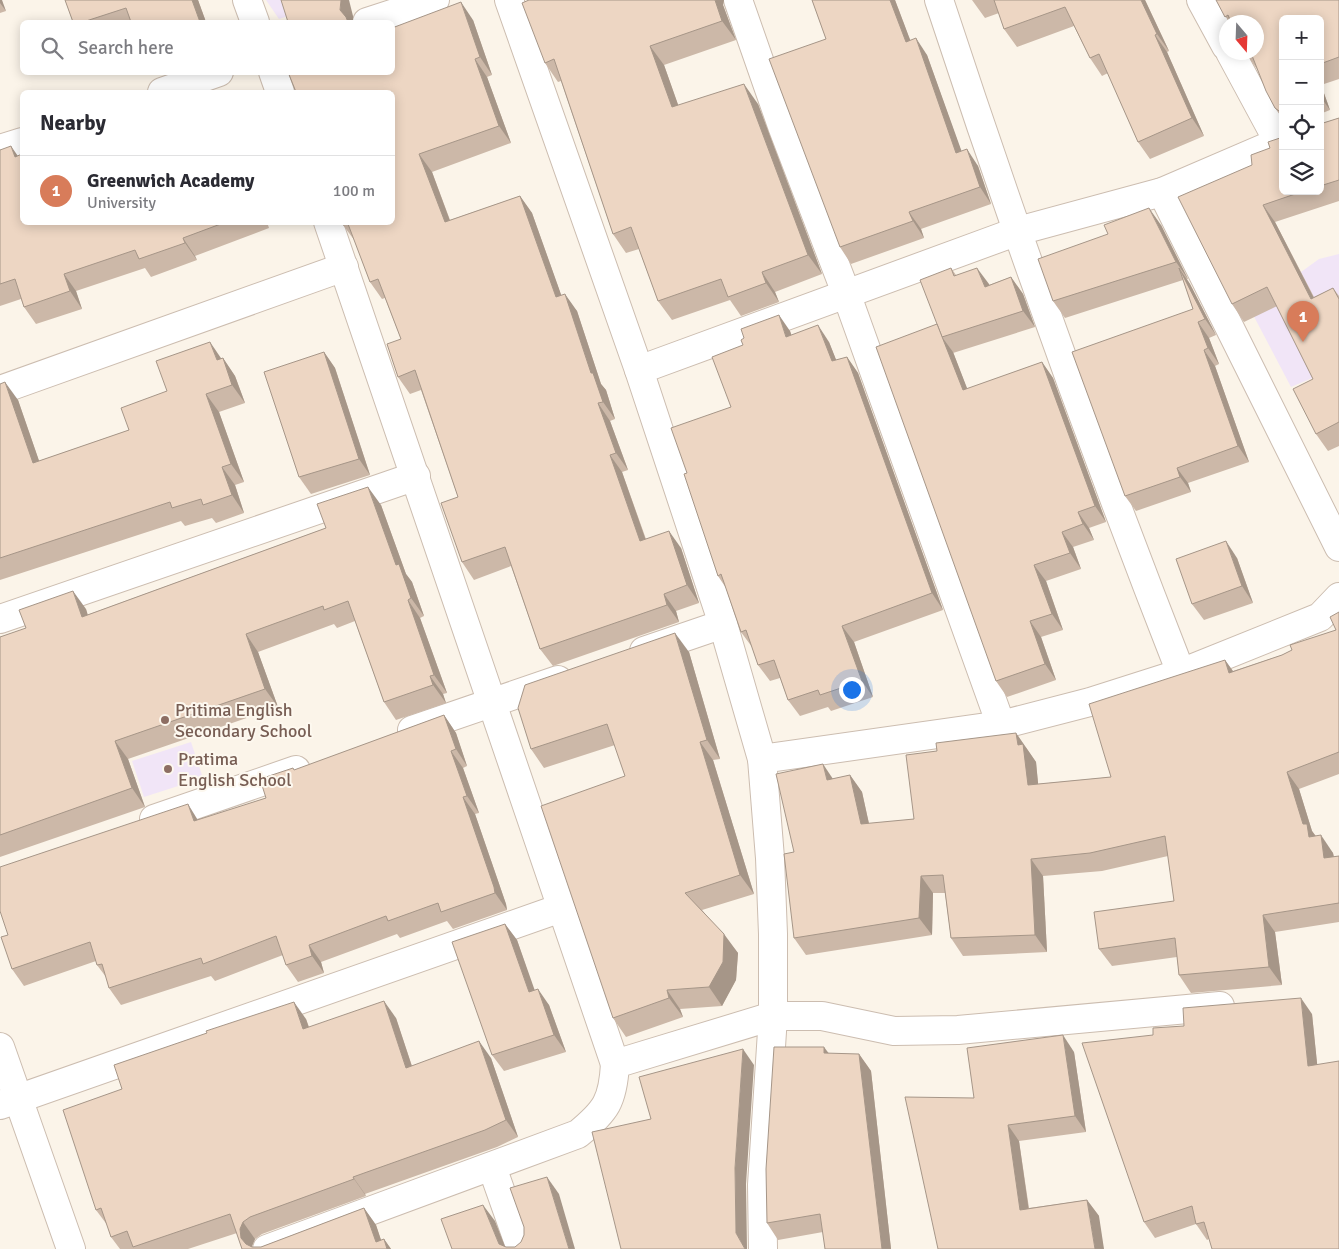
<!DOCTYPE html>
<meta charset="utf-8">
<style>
body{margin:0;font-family:Signika,sans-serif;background:#f2f2f3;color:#2b2b33}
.controls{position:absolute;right:15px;top:15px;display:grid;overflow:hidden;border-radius:8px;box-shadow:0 2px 12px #0003}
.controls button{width:45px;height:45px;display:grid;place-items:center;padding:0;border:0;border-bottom:1px solid #e1e1e2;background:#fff;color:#2b2b33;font:25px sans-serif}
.compass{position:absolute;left:1219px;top:15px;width:45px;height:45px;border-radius:50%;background:#fff;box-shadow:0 2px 12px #0003;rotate:161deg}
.you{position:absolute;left:851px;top:689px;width:18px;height:18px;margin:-12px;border:4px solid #fff;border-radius:50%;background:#1a73e8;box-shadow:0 0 0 8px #1a73e833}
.badge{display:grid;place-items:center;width:32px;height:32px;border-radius:50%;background:#d87c5a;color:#fff;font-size:16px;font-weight:700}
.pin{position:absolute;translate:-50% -41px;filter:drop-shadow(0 1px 2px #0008)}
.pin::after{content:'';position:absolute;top:26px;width:18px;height:15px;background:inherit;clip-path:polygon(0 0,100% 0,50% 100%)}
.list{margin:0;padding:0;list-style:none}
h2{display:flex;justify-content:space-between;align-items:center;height:65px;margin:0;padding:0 20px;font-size:21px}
h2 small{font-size:16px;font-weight:400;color:#7c7c81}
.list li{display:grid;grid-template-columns:32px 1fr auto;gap:15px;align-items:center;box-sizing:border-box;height:70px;padding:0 20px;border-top:1px solid #e1e1e2}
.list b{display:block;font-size:19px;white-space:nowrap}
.list p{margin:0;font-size:16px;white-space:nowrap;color:#7c7c81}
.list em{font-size:16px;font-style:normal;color:#7c7c81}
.icon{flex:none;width:28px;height:28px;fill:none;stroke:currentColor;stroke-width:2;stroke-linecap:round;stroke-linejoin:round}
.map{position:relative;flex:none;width:1339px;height:1249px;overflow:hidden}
.search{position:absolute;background:#fff;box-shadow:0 2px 12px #0003;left:20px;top:20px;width:375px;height:55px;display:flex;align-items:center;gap:12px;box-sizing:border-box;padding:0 18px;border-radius:8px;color:#7c7c81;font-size:19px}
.panel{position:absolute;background:#fff;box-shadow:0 2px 12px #0003;left:20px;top:90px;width:375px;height:135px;border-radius:8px}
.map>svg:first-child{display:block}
</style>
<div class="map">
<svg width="1339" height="1249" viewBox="0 0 1339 1249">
<rect width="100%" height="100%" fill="#fbf4e9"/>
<!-- education -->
<g fill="#f1e5f7">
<path d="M266,0H337L279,19Z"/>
<path d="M1339,254V411L1317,376L1291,387L1250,309L1319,259Z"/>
<path d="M191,742L203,778L144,797L132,761Z"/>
</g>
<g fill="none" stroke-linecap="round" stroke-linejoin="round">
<!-- minor casing -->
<g stroke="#ccbdb0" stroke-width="30">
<g id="minor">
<path d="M247,0L255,22"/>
<path d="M509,0L639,370L723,624L762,759L770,858L773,934V1016L762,1185L763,1249"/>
<path d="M738,0L782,126L846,293L1001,725"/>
<path d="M939,0C1013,226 1094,451 1181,673"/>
<path d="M1201,0L1226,46"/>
<path d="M367,22L435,0"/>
<path d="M1230,52L1278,141"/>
<path d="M273,72L280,92"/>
<path d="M162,92L219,72"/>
<path d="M0,149L22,142"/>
<path d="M1162,192L1339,547"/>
<path d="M328,222L615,1064"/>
<path d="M639,370L1018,231L1162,192L1283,140"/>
<path d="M0,390L344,267"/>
<path d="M0,619L416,476"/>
<path d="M644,651L723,624"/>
<path d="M412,730L558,680"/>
<path d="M762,759L1001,725L1090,702L1181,673L1320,617L1339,597"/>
<path d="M154,819L296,770"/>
<path d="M0,1047L71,1249"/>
<path d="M0,1105L561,908"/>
<path d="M492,1167L521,1249"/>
<path d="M267,1249L578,1134C606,1111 613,1101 615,1064L773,1016H822L894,1031L958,1030L1220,1006"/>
</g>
</g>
<!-- minor -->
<use href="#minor" stroke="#fff" stroke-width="28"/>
</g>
<!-- wall -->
<g fill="#ccb8a8">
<path d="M0,0L6,11L0,13Z"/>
<path d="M65,0H198L206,22H73Z"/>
<path d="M529,0H724L723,5L736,40L664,65L678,105L758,104L822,274L775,292L779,302L741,316L730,300L672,320L658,301L639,249L626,253L613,234L561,81L558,82L545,63Z"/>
<path d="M812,0H895L910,40L927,55L961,151L978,166L991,204L921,229L924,238L851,264L840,247L826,39Z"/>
<path d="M972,0H1145L1169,51L1167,52L1204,136L1150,159L1138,142L1108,73L1102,76L1090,58L1074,26L1017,47L1004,29L999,13L985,18Z"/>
<path d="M1216,0H1339V79L1321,85L1330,110L1320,114V19H1283V119L1275,108L1259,72L1247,55L1256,22H1229Z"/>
<path d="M473,20L492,75L487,77L511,143L432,172L450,220L520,196L532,213L561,295L577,311L601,384L606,390L615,419L610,421L628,470L622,472L646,539L681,548L699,603L676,611L679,622L553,666L540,649L511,566L474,580L462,562L458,497L421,390L410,394L398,377L401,339L385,298L382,299L370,282L355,241L343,225L342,222H392Z"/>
<path d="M1339,118V201L1275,222L1314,297L1333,288L1339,296V446L1328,451L1316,434L1313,379L1277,306L1244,322L1232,304L1252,165L1270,148L1283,191H1320V124Z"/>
<path d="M0,149L22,222H267L269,228L195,256L197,260L151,277L145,268L76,291L82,309L36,324L24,307L21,299L0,306Z"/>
<path d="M1161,225L1188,279H1187L1190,284L1216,335L1209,338L1219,364L1215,366L1249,462L1188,483L1191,492L1136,511L1125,496L1193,309L1183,280L1065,318L1053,301Z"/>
<path d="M951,268L956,275L989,285L1011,277L1023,294L1035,327L953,353V352L967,389L1042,362L1053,378L1106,522L1089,528L1094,540L1073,547L1081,569L1046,581L1063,630L1041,637L1056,680L1007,697L996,681L937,324Z"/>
<path d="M790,331L791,335L829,342L836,360L847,357L858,373L943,610L854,642L873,697L831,711L828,707L800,716L788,700L780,678L770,681L758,665L752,647L741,632L726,588L718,576L687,473L731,407Z"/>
<path d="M324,352L335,368L370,475L311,494L299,477Z"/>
<path d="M223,358L235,376L245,403L219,412L244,482L235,485L244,513L216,523L212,518L185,526L181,521L0,580V384L18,400L39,461L129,430L167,391Z"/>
<path d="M381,505L406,574L412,582L424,616L420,618L447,693L443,694L446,703L396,720L384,702L355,621L337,628L334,624L258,652L278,707L128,759L145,807L0,857V637L86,609L87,615L326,528Z"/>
<path d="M1237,558L1253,603L1204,620L1192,604Z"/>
<path d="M1339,612V774L1299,789L1312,831L1316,836L1333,853L1334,857L1339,856V922L1275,932L1282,985L1191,993L1179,975L1177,957L1112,966L1099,949L1174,901L1168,856L1102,871L1043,876L1047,952L963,956L951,938L945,893H933L932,935L806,955L794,938V852L833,779L850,775L862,792L869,824L914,819L937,751L1016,733L1036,762L1038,784L1111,777L1225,660L1233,671L1282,655L1336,630Z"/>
<path d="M689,652L720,759L713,760L754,894L702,910L738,953L736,980L722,1006L680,1009L683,1017L626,1037L613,1018L625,776L615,745L544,768L531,749Z"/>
<path d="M444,715L456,733L467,766L463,768L479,813L475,814L506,904L507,910L453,929L447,921L400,938L397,934L321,962L324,973L298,982L286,965L283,955L215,981L211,976L121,1005L109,988L106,977L97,965L96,961L24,986L12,969L8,935L198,820L266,798L295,770Z"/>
<path d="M505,924L517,940L534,990L549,1005L566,1052L504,1071L492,1055Z"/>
<path d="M1312,1014L1317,1064L1209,1239L1207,1240L1196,1224L1155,1238L1144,1222L1153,1035Z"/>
<path d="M396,1018L412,1066L491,1058L518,1137L497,1147L365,1194L366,1196L262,1234L255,1239L252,1246V1247H261L364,1208L376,1225L381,1240L384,1239L391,1249H242L237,1233L188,1249H120L111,1237L108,1226L96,1210L122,1089L306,1019L309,1027Z"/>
<path d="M1074,1052L1086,1132L1019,1141L1029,1208L1087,1200L1099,1216L938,1249L974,1098Z"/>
<path d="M829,1054H859L871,1071L891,1249H825L823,1232L778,1240L767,1223Z"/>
</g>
<!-- shaded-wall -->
<g fill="#a69688">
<path d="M0,0H2L6,11L0,3Z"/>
<path d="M192,0H198L206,22H200Z"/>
<path d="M341,0H349L353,16V22H348L340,10Z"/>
<path d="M715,0H724L723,5L736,40L722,21Z"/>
<path d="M890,0H895L917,58L906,42Z"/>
<path d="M1141,0H1145L1169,51L1157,34Z"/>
<path d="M461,2L473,20L492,75L480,57Z"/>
<path d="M1155,35L1167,52L1204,136L1192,118Z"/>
<path d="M916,38L927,55L968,169L956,153Z"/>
<path d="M650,46L664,65L686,127L672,107Z"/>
<path d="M475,59L487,77L511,143L499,126Z"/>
<path d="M744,84L758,104L822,274L808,255Z"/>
<path d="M1320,85H1321L1330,110L1320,96Z"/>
<path d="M11,146L22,162L15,157Z"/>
<path d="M967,149L978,166L991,204L980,187Z"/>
<path d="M419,154L432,172L457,240L445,222Z"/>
<path d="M520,196L532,213L568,314L556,297Z"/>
<path d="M1263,205L1275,222L1323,316L1311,299Z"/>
<path d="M1149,208L1161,225L1188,279L1176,262Z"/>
<path d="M909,212L921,229L924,238L913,221Z"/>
<path d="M183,238L195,256L197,260L185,243Z"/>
<path d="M977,268L989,284L996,303L985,287Z"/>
<path d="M1179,268L1190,284L1216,335L1205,319Z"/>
<path d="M762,272L775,292L779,302L766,283Z"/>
<path d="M64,274L76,291L82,309L70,291Z"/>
<path d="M1011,277L1023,294L1035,327L1023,311Z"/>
<path d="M565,294L577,311L601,384L606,390L615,419L603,402L591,373Z"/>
<path d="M779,315L790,331L798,353L786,337Z"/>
<path d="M1198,322L1209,338L1219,364L1208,348Z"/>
<path d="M818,325L829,342L843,377L832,361Z"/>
<path d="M942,337L953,352L974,406L963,390Z"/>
<path d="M210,342L223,361L217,360Z"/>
<path d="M1204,350L1215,366L1249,462L1238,446Z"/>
<path d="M324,352L335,368L370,475L359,459Z"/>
<path d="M847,357L858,373L943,610L932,593Z"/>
<path d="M223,358L235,376L245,403L232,385Z"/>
<path d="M1042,362L1053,378L1106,522L1095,506Z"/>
<path d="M5,382L18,400L46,481L33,463Z"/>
<path d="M206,394L219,412L244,482L231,464Z"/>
<path d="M598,403L610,421L628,470L616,453Z"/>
<path d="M610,455L622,472L652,558L640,541Z"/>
<path d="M222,467L235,485L244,513L232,495Z"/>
<path d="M1177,468L1188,483L1191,492L1180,477Z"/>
<path d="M368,487L381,505L406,574L412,582L424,616L411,598L396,565Z"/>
<path d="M1078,512L1089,528L1094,540L1083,524Z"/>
<path d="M669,531L681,548L699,603L687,585Z"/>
<path d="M1062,532L1073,547L1081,569L1070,553Z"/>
<path d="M1226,541L1237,558L1253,603L1242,586Z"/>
<path d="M1034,565L1046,581L1063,630L1052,614Z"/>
<path d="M73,591L86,609L94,635L82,617Z"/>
<path d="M664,594L676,611L679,622L667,605Z"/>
<path d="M408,600L420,618L447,693L434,675Z"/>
<path d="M1030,621L1041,637L1056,680L1045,664Z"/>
<path d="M842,626L854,642L873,697L862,681Z"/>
<path d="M675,633L689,652L720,759L707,740Z"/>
<path d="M246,634L258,652L278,707L265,689Z"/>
<path d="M1225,660L1237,677L1229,673Z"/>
<path d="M430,676L443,694L446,703L433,685Z"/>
<path d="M444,715L456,733L467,766L456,749Z"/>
<path d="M1016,733L1036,762L1040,803L1028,785L1018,745Z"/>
<path d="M115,741L128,759L145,807L132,788Z"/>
<path d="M700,742L713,760L754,894L740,875Z"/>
<path d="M451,751L463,768L479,813L467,796Z"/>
<path d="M823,764L835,782L827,780Z"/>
<path d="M1287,772L1299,789L1312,831L1319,841L1309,837L1303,824Z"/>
<path d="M850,775L862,792L873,842L861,824Z"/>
<path d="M463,797L475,814L506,904L507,910L495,893Z"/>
<path d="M188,804L199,822L194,821Z"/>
<path d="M1321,835L1333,853L1337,875L1324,858Z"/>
<path d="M1031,859L1043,876L1047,952L1035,935Z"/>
<path d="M921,876L933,893L932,935L919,918Z"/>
<path d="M1263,915L1275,932L1282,985L1269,967Z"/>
<path d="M505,924L517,940L541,1008L529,992Z"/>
<path d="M724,934L738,953L736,980L722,1006L709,987Z"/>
<path d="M309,945L321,962L324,973L312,956Z"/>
<path d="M538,989L549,1005L566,1052L554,1035Z"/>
<path d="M667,990L680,1009L683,1017L669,998Z"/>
<path d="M1301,998L1312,1014L1319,1082L1308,1066Z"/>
<path d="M384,1001L396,1018L418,1085L406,1068Z"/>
<path d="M294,1002L306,1019L315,1046L303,1029Z"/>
<path d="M1063,1035L1074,1052L1086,1132L1075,1116Z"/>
<path d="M479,1041L491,1058L518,1137L506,1120Z"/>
<path d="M824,1047L836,1063L824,1053Z"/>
<path d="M743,1049L754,1065L746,1184L747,1249H745L736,1233L735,1168Z"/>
<path d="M859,1054L871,1071L891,1249H882Z"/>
<path d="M1008,1125L1019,1141L1031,1226L1020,1210Z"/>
<path d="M353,1177L365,1194L366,1196L354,1179Z"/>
<path d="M547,1177L559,1194L575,1249H569Z"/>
<path d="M1087,1200L1099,1216L1104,1249H1095Z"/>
<path d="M483,1205L495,1221L506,1249L499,1244Z"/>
<path d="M364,1208L376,1225L384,1249L376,1242Z"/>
<path d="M243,1222L255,1239L252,1246V1249H248L241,1238L240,1229Z"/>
<path d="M384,1239L391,1249H387Z"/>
</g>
<!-- building -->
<g fill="#edd6c3" stroke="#a69688">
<path d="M65,0H192L200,22H131L126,8L83,22H73Z"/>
<path d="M281,0H341L340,10L346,17L348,22H288Z"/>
<path d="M529,0H715L722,21L650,46L672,107L744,84L808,255L762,272L766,283L728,297L721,279L658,301L631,227L613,234L554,59L545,63L522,3Z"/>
<path d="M812,0H890L906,42L916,38L956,153L967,149L980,187L909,212L913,221L840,247L769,59L826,39Z"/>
<path d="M994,0H1141L1157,34L1155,35L1192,118L1138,142L1099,54L1090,58L1065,7L1004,29Z"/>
<path d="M1216,0H1339V57L1320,64V19H1283V114L1275,108L1266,91L1251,53L1247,55L1245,52H1256V22H1231L1228,15L1225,17Z"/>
<path d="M461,2L480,57L475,59L499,126L419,154L445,222L520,196L556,297L565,294L591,373H593L603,402L598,403L616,453L610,455L640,541L669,531L687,585L664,594L667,605L540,649L505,547L462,562L441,503L458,497L415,370L398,377L387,344L401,339L378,279L370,282L348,224L343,225L342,222H392V92H296L288,72H392V28Z"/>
<path d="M1339,118V180L1320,186V124Z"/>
<path d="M1283,137V191H1304L1263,205L1311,299L1333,288L1339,299V422L1316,434L1293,389L1313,379L1267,287L1232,304L1178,197L1252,165L1251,155L1270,148L1268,142Z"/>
<path d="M11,146L15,157L22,154V222H103L104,224L107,222H226L183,238L185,243L139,259L135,250L64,274L70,291L24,307L15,279L0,284V150Z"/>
<path d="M1149,208L1176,262L1053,301L1038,259L1108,234L1104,225Z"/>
<path d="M951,268L954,276L977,268L985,287L1011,277L1023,311L942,337L920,280Z"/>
<path d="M1179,268L1205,319L1198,322L1208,348L1204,350L1238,446L1177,468L1180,477L1125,496L1072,352L1193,309Z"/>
<path d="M779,315L786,337L818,325L832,361L847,357L932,593L842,626L862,681L820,695L818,690L788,700L774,660L758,665L746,630L741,632L721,574L718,576L684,474L687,473L671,428L731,407L712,357L743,345L741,340L744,338L741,329Z"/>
<path d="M937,324L963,390L1042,362L1095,506L1078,512L1083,524L1062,532L1070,553L1034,565L1052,614L1030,621L1045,664L996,681L876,347Z"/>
<path d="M210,342L217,360L223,358L232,385L206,394L231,464L222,467L232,495L203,505L201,499L172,508L170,502L0,558V384L5,382L33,463L129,430L121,408L167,391L156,361Z"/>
<path d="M324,352L359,459L299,477L264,372Z"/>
<path d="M368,487L396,565L399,564L411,598L408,600L434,675L430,676L433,685L384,702L348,601L324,610L323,606L246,634L265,689L115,741L132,788L0,835V637L26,628L19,610L73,591L82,617L326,528L317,504Z"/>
<path d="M1226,541L1242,586L1192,604L1176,559Z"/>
<path d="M1339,612V752L1287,772L1303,824H1307L1309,837L1321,835L1324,858L1339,856V903L1263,915L1269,967L1179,975L1175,938L1099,949L1094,912L1174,901L1165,836L1090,853L1031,859L1035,935L951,938L943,875L921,876L919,918L794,938L784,854L794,852L776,774L823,764L827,780L850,775L861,824L914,819L906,755L937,751L936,743L1016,733L1018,745L1023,744L1028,785L1111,777L1089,704L1225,660L1229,673L1282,655L1292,650L1290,645L1336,630L1330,617Z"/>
<path d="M675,633L707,740L700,742L740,875L685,893L724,934L723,962L709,987L667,990L669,998L613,1018L541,806L625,776L607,724L531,749L518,708L525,685Z"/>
<path d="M444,715L456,749L451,751L467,796L463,797L494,887L495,893L441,912L438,903L388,921L386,916L309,945L312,956L286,965L276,936L203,964L201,958L109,988L102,964L97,965L90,942L12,969L1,937L8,935L0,911V867L188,804L194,821L266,798L260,779L293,768L294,770Z"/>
<path d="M505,924L529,992L538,989L554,1035L492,1055L452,942Z"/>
<path d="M1301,998L1308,1066L1339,1061V1249H1212L1204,1222L1196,1224L1192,1206L1144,1222L1082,1043L1153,1035V1028L1184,1026L1183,1008Z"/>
<path d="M384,1001L406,1068L479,1041L506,1120L485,1130L353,1177L354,1179L250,1217L243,1222L240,1229L241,1238L246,1244L252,1247H261L364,1208L376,1242L384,1239L387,1249H242L230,1214L133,1247L127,1231L111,1237L101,1208L96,1210L63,1110L122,1089L114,1065L207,1033L206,1031L294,1002L303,1029Z"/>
<path d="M1063,1035L1075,1116L1008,1125L1020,1210L1087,1200L1095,1249H938L905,1097L974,1098L967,1048Z"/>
<path d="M774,1047H824V1053L859,1054L882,1249H825L820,1214L767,1223L766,1169Z"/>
<path d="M743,1049L735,1168L736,1233L745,1249H621L592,1132L651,1119L639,1077Z"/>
<path d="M547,1177L569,1249H452L441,1219L483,1205L499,1244L506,1247H515L521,1242L524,1235V1227L510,1188Z"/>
</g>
<!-- markers -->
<g fill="#8d6e63" stroke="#fdf8ef" stroke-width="2">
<circle cx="165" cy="720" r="5"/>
<circle cx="168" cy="769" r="5"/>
</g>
<g text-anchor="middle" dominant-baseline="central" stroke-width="4" stroke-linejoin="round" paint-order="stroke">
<!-- education labels -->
<g font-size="18" fill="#785e54" stroke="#fdf8ef" text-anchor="start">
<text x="175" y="710">Pritima English<tspan x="175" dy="21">Secondary School</tspan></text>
<text x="178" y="759">Pratima<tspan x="178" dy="21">English School</tspan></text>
</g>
</g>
</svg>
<div class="controls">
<button>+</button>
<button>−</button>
<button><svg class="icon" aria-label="locate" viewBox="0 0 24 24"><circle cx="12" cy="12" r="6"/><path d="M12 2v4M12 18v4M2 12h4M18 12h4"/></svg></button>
<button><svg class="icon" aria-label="layers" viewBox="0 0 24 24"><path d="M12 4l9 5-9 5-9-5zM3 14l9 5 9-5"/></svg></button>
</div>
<svg class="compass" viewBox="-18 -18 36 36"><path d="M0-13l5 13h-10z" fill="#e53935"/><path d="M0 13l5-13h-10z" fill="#7c7c81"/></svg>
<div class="you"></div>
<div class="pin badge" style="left:1303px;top:342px">1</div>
<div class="search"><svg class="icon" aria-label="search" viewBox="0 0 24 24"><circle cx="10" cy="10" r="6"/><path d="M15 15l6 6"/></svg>Search here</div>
<section class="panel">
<h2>Nearby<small></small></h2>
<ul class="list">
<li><span class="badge">1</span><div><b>Greenwich Academy</b><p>University</p></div><em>100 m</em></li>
</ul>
</section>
</div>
